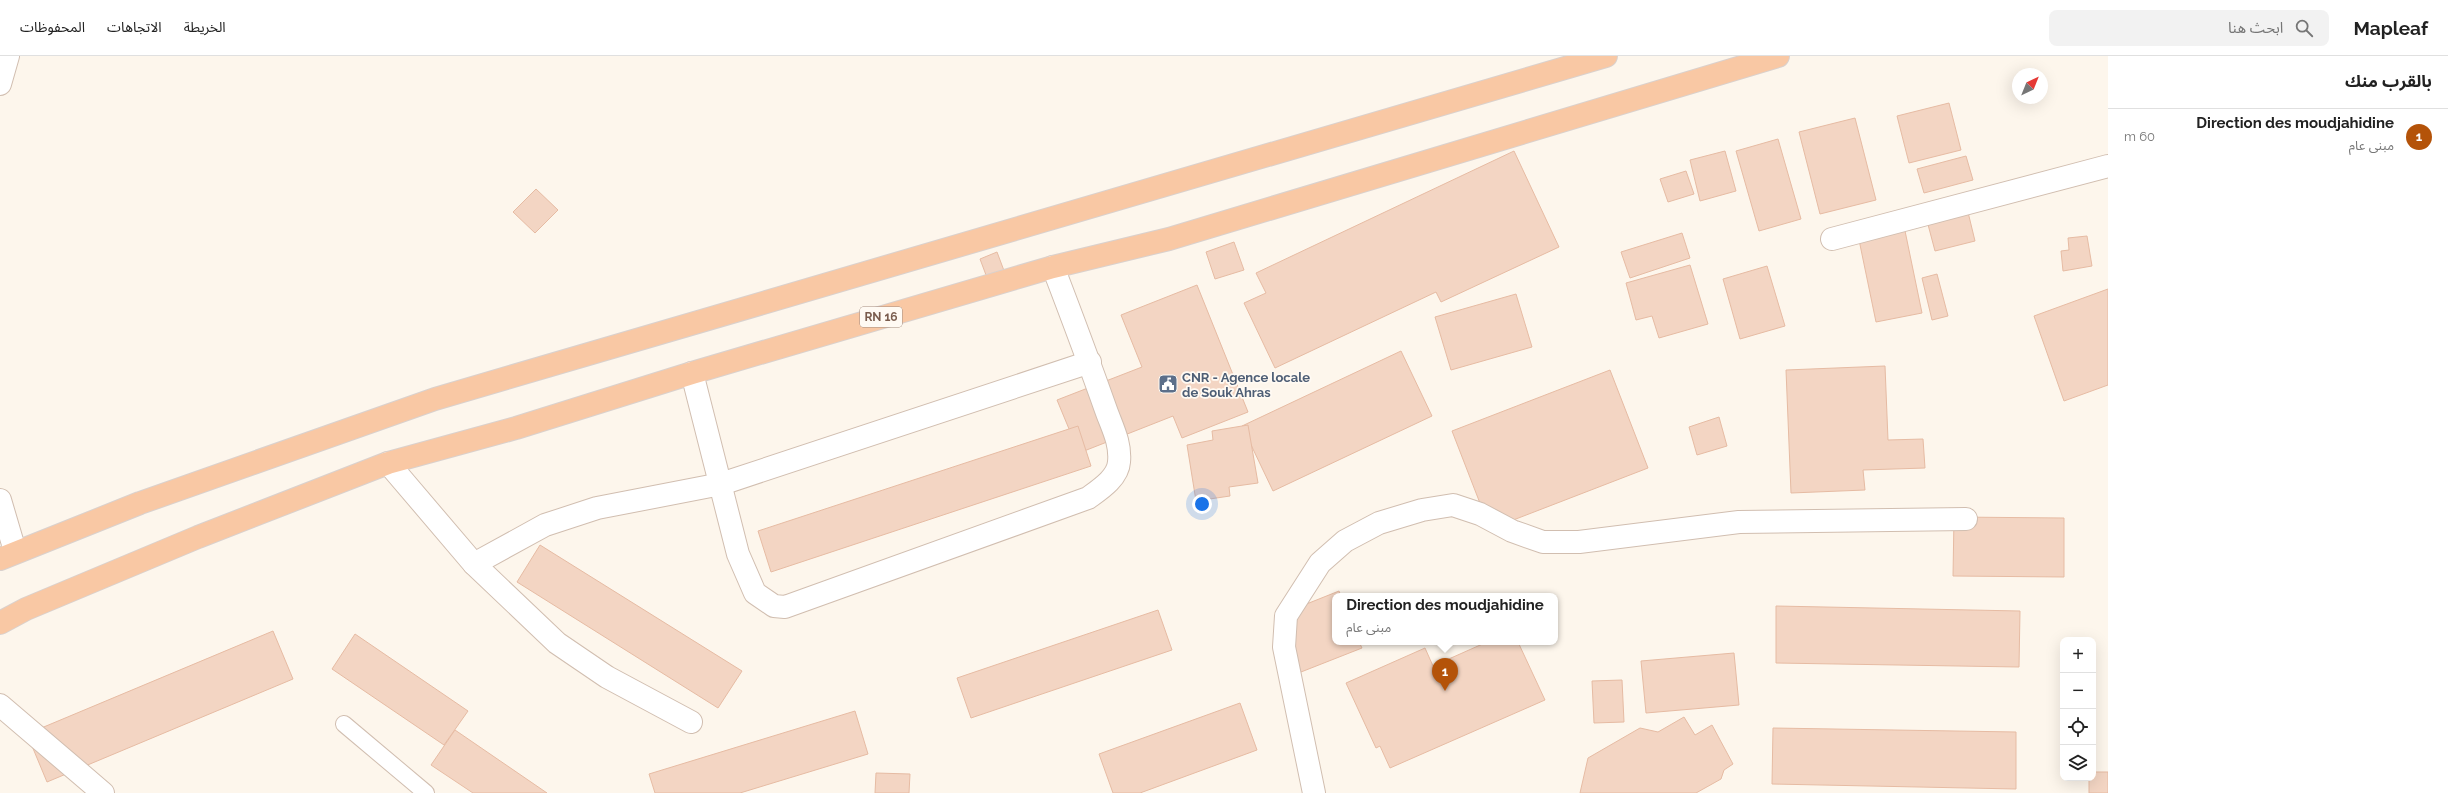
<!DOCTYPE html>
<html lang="ar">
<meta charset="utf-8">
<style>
body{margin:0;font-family:Raleway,"Noto Sans Arabic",sans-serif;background:#f2f2f2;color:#222;direction:rtl}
.controls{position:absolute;right:12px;bottom:12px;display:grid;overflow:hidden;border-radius:8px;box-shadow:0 4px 16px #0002}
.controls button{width:36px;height:36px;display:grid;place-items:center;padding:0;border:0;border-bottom:1px solid #e0e0e0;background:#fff;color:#222;font:20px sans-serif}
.compass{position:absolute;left:2012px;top:12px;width:36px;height:36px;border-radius:50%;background:#fff;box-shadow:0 4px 16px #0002;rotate:43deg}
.you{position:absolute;left:1202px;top:448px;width:14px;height:14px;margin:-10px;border:3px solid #fff;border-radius:50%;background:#1a73e8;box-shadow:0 0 0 6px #1a73e833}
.badge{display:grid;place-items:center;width:26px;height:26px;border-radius:50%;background:#b45309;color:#fff;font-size:13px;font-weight:700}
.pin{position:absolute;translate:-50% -33px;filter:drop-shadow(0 1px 2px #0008)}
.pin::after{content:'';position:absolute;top:21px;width:14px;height:12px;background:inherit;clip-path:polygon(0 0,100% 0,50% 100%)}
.popup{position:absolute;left:1332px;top:537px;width:226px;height:52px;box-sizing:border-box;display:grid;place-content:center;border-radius:8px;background:#fff;filter:drop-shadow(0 1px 3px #0005);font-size:13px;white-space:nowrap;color:#767676}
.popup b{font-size:15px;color:#222}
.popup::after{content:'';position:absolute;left:50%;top:100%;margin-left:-8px;border:8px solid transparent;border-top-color:#fff}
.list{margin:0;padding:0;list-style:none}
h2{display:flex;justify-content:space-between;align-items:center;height:52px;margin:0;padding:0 16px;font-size:17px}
h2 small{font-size:13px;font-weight:400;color:#767676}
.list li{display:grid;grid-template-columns:26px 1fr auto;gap:12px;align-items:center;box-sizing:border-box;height:56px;padding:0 16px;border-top:1px solid #e0e0e0}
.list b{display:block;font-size:15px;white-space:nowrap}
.list p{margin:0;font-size:13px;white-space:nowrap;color:#767676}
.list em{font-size:13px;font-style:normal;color:#767676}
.icon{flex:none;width:22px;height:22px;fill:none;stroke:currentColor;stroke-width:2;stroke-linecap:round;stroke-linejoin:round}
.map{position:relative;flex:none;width:2108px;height:737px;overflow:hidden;direction:ltr}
header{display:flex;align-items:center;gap:24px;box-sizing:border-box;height:56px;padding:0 20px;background:#fff;border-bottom:1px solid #e0e0e0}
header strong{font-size:19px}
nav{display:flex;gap:22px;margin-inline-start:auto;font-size:14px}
.search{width:280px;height:36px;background:#f2f2f2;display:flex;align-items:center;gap:10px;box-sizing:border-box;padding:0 14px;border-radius:8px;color:#767676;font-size:15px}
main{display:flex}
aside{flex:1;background:#fff}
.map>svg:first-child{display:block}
</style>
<header>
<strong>Mapleaf</strong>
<div class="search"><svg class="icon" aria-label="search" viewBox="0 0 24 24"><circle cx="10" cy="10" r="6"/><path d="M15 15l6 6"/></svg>ابحث هنا</div>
<nav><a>الخريطة</a><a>الاتجاهات</a><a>المحفوظات</a></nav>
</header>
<main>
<aside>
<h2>بالقرب منك<small></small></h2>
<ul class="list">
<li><span class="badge">1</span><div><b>Direction des moudjahidine</b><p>مبنى عام</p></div><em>60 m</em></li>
</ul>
</aside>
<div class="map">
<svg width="2108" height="737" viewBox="0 0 2108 737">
<rect width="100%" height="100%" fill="#fdf6ec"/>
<!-- building -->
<g fill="#f3d5c3" stroke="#e6bba3">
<path d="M1949,47L1961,94L1909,107L1897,60Z"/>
<path d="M1855,62L1876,144L1820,158L1799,76Z"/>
<path d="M1778,83L1801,163L1759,175L1736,95Z"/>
<path d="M1514,95L1559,191L1441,246L1436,236L1275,312L1244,247L1266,237L1256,217Z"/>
<path d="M1725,95L1736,135L1700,145L1690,104Z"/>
<path d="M1966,100L1973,124L1924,137L1917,113Z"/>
<path d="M1686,115L1694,138L1668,146L1660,123Z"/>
<path d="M536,133L558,154L535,177L513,156Z"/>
<path d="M1967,152L1975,185L1935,195L1926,161Z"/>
<path d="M1904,170L1922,257L1876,266L1858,179Z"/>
<path d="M1682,177L1690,202L1630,222L1621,196Z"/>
<path d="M2087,180L2092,210L2063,215L2061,195L2069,194L2068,182Z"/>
<path d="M1234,186L1244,214L1215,223L1206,196Z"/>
<path d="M997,196L1009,228L992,235L980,203Z"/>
<path d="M1690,209L1708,268L1659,282L1652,260L1636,264L1626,227Z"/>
<path d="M1767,210L1785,270L1740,283L1723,223Z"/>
<path d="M1937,218L1948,260L1932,264L1922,222Z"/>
<path d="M1197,229L1248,356L1182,382L1173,360L1079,397L1057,344L1142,311L1121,259Z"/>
<path d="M2108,233V329L2064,345L2034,260Z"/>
<path d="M1516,238L1532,291L1451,314L1435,261Z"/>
<path d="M1401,295L1432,360L1273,435L1242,370Z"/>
<path d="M1885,310L1888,384L1923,383L1925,412L1863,414L1865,434L1791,437L1786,314Z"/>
<path d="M1610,314L1648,412L1490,473L1452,375Z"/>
<path d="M1719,361L1727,390L1697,399L1689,371Z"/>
<path d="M1248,369L1258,427L1229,431L1230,440L1196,445L1187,389L1213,384L1212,375Z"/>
<path d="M1078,370L1091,410L771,516L758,475Z"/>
<path d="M1954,461L2064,462V521L1953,520Z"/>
<path d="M540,489L742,615L718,652L517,526Z"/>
<path d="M1339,535L1341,540H1335V586H1359L1362,592L1301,616L1279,559Z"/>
<path d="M1776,550L2020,555L2019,611L1776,607Z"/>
<path d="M1158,554L1172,594L971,662L957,622Z"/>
<path d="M273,575L293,623L47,726L27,678Z"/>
<path d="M355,578L468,655L444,689L332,613Z"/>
<path d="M1487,586H1518L1545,644L1390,712L1380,690L1376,692L1346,627L1425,592L1433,610Z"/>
<path d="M1734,597L1739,649L1646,657L1641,605Z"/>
<path d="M1622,624L1624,666L1594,667L1592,625Z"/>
<path d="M1240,647L1257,694L1140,737H1113L1099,698Z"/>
<path d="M855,655L868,698L740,737H655L649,718Z"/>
<path d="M1684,661L1695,679L1712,669L1733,708L1724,714L1721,723L1696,737H1580L1588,702L1640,672L1658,676Z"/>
<path d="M1773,672L2016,676V733L1772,728Z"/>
<path d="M455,674L547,737H473L431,709Z"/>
<path d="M2093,716H2108V737H2089V722H2093Z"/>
<path d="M876,717L910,718L909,737H875Z"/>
</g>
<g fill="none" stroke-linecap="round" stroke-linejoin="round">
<!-- service casing -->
<g stroke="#d1beb0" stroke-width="18">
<path id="service" d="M344,668L426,737"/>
</g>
<!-- minor casing -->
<g stroke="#d1beb0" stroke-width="24">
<g id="minor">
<path d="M0,28L8,0"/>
<path d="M1832,183L2108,110"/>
<path d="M692,317L738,498L755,537L774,550L785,551L1088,442C1099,434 1118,422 1119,406C1121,387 1112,371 1106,354C1089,306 1071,258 1053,211"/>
<path d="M388,407L474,508L557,587L607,621L691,666"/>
<path d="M0,444L15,495"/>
<path d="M474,508L545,469L597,452L721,428L1090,306"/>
<path d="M0,649L103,737"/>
<path d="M1314,737L1284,591L1286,560L1320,507L1345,485L1379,467L1422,454L1453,449L1480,458L1512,475L1543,486H1579L1739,466L1966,463"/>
</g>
</g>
<!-- trunk casing -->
<g stroke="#dad1cd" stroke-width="24">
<g id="trunk">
<path d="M0,503L140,447L435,343L1606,0"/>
<path d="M0,567L26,553L198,481L388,407L516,372L692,317L1053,211L1169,183L1778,0"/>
</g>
</g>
<!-- service -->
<use href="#service" stroke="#fff" stroke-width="16"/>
<!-- minor -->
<use href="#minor" stroke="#fff" stroke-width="22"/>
<!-- trunk -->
<use href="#trunk" stroke="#f9c8a4" stroke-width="22"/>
</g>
<!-- icons -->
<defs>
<g id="civic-square" transform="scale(1)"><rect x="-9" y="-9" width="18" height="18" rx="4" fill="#5c6f8a" stroke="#fffaf3"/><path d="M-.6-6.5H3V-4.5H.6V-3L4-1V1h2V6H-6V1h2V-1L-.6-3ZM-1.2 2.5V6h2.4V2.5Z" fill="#fff"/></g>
</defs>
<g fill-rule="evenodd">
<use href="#civic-square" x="1168" y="328"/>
</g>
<g text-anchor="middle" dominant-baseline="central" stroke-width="3.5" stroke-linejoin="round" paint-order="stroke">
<!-- shield labels -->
<rect fill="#fffaf3" stroke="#a28b7f" stroke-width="1" x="860" y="251" width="42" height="20" rx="3"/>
<g font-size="12" font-weight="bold" fill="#7a5c4d">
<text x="881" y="261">RN 16</text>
</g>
<!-- service labels -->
<g font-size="13" font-weight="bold" fill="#4e5e75" stroke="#fffaf3" text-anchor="start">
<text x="1182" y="321">CNR - Agence locale<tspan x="1182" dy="15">de Souk Ahras</tspan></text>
</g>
</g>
</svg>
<div class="controls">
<button>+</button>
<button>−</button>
<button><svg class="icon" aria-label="locate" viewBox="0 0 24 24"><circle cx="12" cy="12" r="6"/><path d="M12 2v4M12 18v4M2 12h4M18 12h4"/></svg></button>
<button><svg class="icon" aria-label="layers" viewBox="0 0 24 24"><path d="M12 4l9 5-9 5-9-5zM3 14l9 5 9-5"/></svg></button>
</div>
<svg class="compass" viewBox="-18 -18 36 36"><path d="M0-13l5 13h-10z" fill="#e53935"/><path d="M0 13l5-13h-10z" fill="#767676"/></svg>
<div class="you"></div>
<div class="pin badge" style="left:1445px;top:635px">1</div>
<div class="popup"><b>Direction des moudjahidine</b>مبنى عام</div>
</div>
</main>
